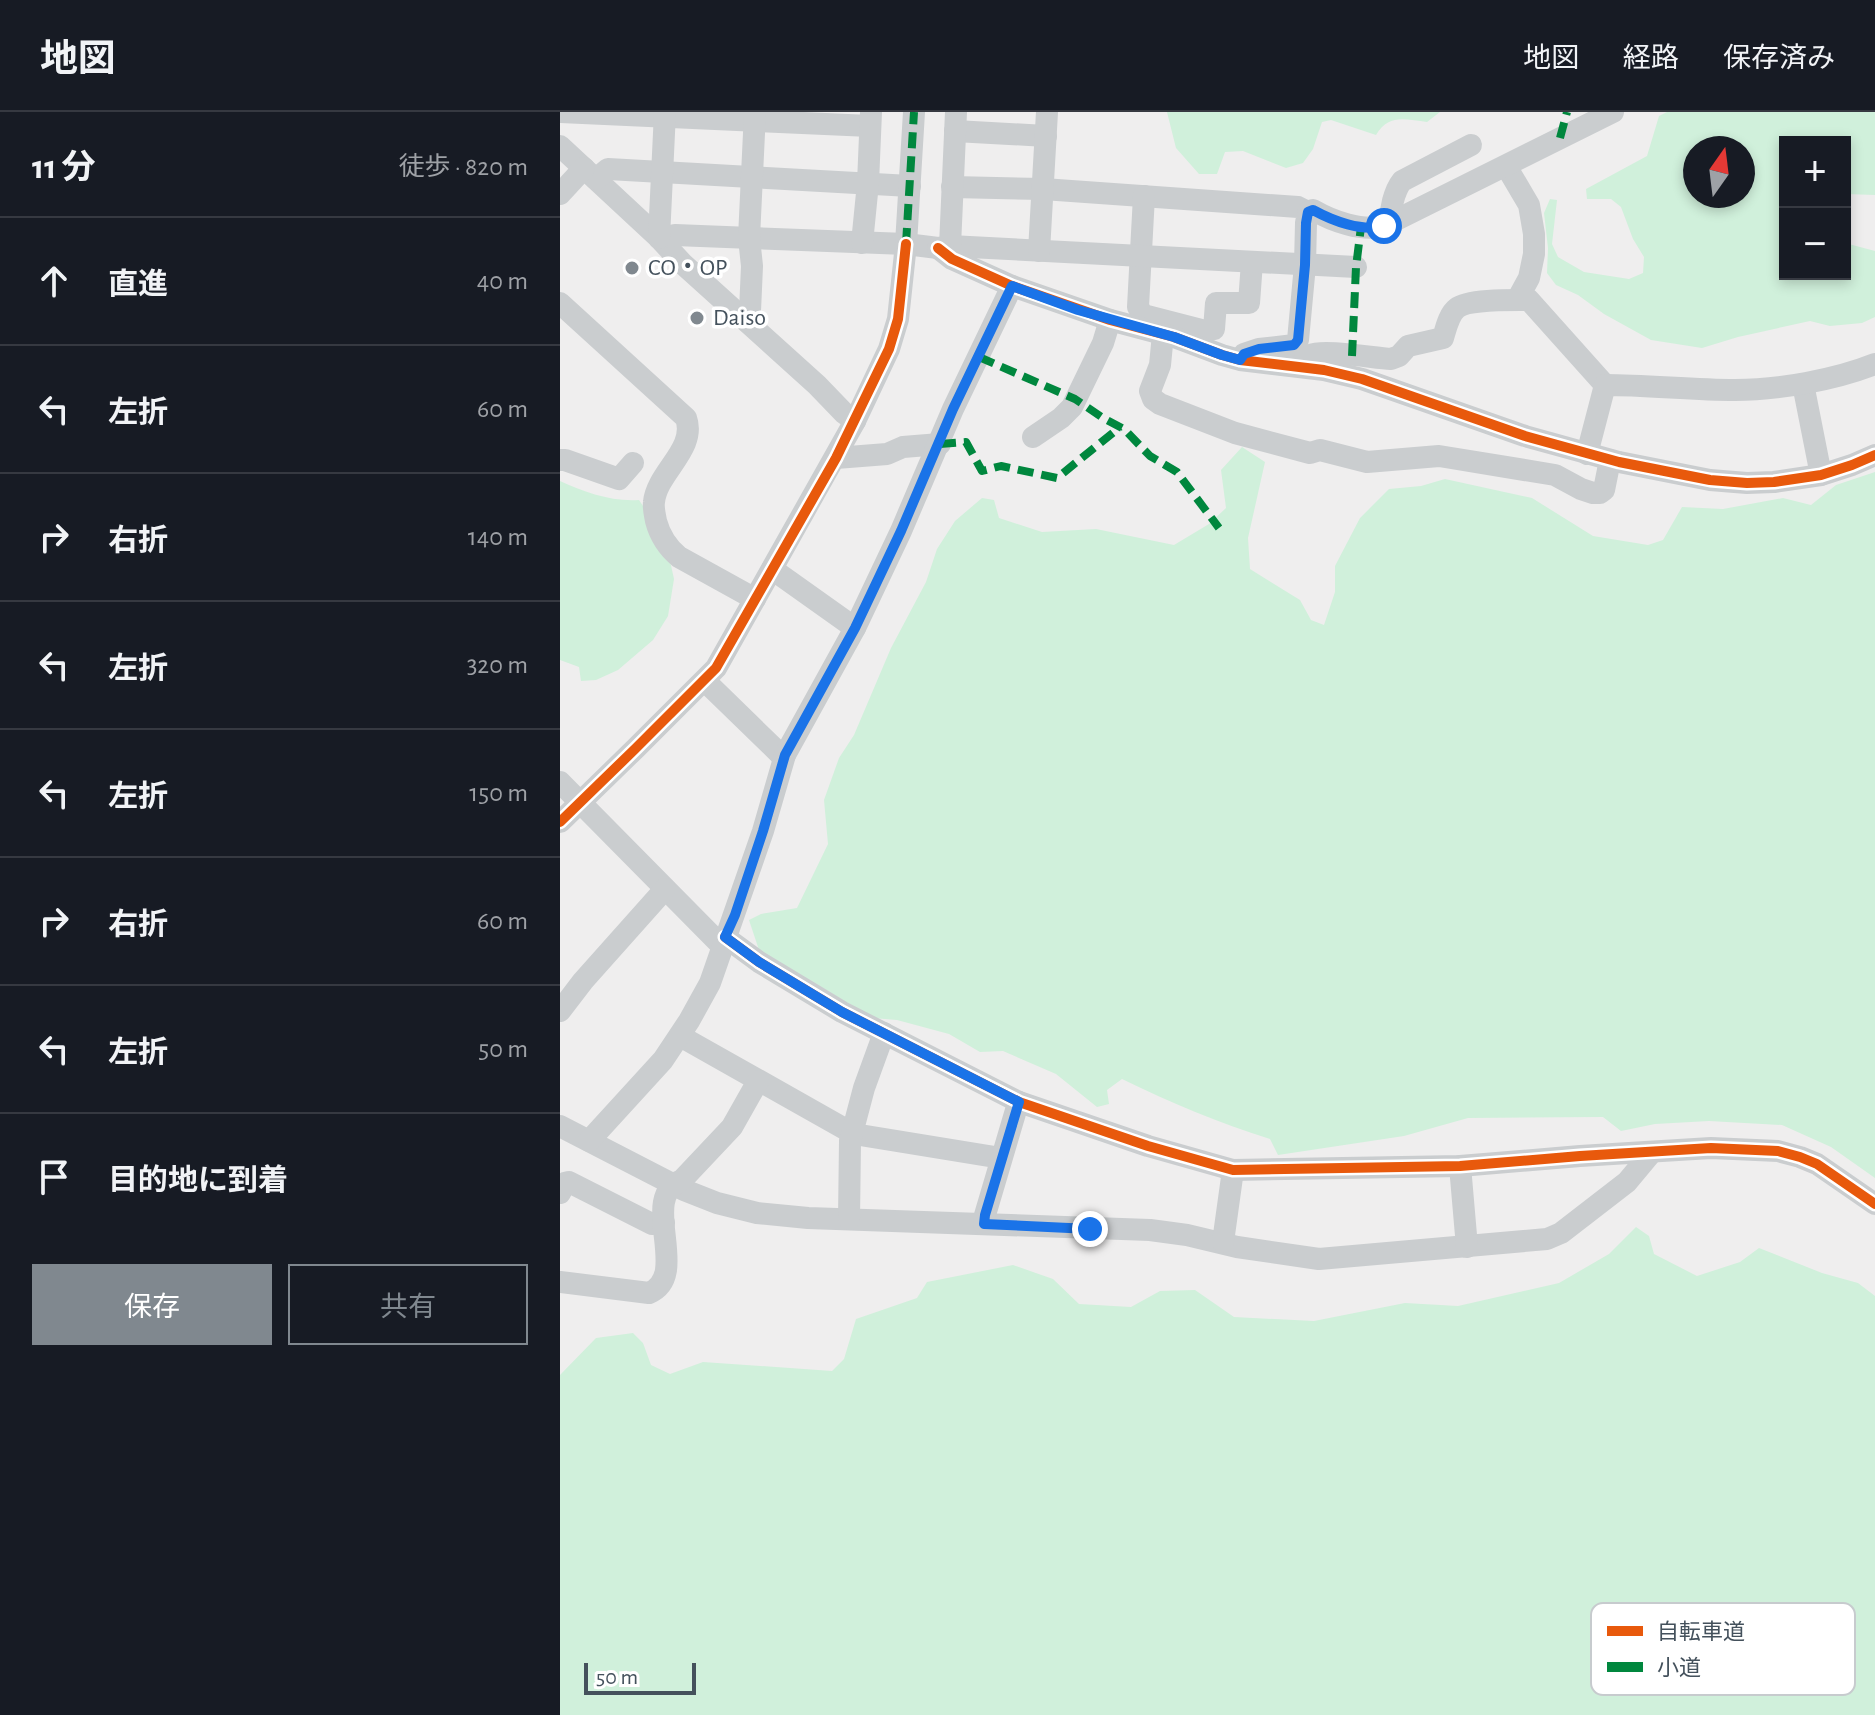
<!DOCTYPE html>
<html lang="ja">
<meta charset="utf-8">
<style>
body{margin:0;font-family:"Alegreya Sans","Noto Sans JP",sans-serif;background:#242831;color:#f1f3f6}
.controls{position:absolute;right:24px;top:24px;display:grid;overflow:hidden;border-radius:0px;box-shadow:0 4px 12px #0003}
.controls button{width:72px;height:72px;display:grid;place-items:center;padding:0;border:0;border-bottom:2px solid #363941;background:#171b24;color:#f1f3f6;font:40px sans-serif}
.compass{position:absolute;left:1123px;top:24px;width:72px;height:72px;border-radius:50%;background:#171b24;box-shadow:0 4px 12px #0003;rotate:14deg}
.scale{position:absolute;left:24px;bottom:20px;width:112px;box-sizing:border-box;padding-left:8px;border:4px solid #44515c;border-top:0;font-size:22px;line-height:28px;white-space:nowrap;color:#44515c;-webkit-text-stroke:6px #fff;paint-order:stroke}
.stop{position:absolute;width:24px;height:24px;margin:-18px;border:6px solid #1a73e8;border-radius:50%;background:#fff}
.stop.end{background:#1a73e8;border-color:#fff;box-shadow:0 2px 8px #0008}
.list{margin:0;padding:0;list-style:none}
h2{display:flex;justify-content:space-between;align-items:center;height:104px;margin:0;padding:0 32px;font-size:34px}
h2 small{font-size:26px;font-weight:400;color:#9ea1a6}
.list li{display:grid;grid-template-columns:52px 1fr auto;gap:24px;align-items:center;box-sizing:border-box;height:128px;padding:0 32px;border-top:2px solid #363941}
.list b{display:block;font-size:30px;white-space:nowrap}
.list em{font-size:26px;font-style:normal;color:#9ea1a6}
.actions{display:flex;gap:16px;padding:24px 32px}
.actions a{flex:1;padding:18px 0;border:2px solid #80888f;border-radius:0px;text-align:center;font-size:28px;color:#80888f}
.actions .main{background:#80888f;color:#fff}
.icon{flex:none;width:44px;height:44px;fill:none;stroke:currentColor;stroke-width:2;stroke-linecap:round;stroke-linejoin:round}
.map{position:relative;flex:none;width:1315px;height:1603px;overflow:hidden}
header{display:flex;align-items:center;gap:48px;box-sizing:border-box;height:112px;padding:0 40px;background:#171b24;border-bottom:2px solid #363941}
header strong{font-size:38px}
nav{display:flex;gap:44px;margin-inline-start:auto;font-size:28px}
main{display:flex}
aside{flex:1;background:#171b24}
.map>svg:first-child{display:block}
</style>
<header>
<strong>地図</strong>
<nav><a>地図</a><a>経路</a><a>保存済み</a></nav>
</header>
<main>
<aside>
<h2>11 分<small>徒歩 · 820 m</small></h2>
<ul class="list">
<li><svg class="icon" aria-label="ahead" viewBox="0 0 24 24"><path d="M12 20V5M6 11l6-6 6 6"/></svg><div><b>直進</b></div><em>40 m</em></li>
<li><svg class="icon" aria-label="left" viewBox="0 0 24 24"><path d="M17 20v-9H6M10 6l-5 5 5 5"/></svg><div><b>左折</b></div><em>60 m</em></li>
<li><svg class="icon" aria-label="right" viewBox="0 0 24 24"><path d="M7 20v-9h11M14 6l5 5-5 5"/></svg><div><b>右折</b></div><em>140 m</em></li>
<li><svg class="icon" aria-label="left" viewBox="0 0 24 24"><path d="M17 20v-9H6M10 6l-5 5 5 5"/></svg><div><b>左折</b></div><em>320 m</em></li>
<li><svg class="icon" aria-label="left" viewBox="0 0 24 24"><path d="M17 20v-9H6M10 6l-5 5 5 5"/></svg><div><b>左折</b></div><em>150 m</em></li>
<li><svg class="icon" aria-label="right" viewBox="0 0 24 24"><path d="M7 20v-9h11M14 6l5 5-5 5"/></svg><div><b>右折</b></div><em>60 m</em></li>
<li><svg class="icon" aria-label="left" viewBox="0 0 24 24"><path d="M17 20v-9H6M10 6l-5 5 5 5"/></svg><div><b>左折</b></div><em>50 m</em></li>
<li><svg class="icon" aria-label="arrive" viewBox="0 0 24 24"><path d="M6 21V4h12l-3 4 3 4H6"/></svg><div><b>目的地に到着</b></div></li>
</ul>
<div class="actions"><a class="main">保存</a><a>共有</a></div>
</aside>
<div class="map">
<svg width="1315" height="1603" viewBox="0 0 1315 1603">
<rect width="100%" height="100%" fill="#efeeee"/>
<!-- green -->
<g fill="#d0f0db" fill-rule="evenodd">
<path d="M607,0H880L867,10C846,8 829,1 816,23L771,8L762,10L753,37L743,51L726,56L683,39L665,40L657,62H639L616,36Z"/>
<path d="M1107,0H1315V83L1285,82V30H1225V162H1285V131L1315,139V205L1302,211L1270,214L1250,209L1178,225L1142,236L1091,228L1044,202L1018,183L996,173L987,161L988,136L984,101L990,87L997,88L992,132L998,145L1024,160L1069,167L1083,161L1084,145L1073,127L1061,95L1051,87H1027L1026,77L1087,44L1099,4ZM1183,36V84H1135V36Z"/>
<path d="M682,335L705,350L688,426L690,457L740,488L751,508L764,513L775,480V454L800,406L829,377L861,374L885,367L972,386L1033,424L1088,433L1103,428L1122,395L1163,397L1223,386L1251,393L1276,373L1315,360V1066L1271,1035L1222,1013L1149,1009L1095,1012L1061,1019L1043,1005L908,1006L844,1024L718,1043L710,1027C659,1011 611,991 562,967L547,978L549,992L537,995L496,962L443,939L420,940L389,922L337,908L313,906L199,838L189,808L201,802L237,796L268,732L264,688L279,646L294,623L331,536L366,470L377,437L395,409L422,386L434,388L439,406L482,420L536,417L614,433L649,412L666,396L661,358Z"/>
<path d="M0,369C24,380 52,390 79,388L87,400L110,449L114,467L108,504L93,528L58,558L36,568L21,569L19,555L0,548Z"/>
<path d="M1076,1115L1089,1124L1094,1142L1137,1164L1180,1150L1199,1136L1262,1161L1298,1171L1315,1184V1603H0V1263L36,1226L73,1221L83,1231L91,1253L110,1262L143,1250L272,1259L284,1247L296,1207L357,1186L367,1170L453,1153L493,1167L519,1192L571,1195L600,1179L635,1178L674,1205L754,1209L845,1191L898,1194L999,1171L1049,1142Z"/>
</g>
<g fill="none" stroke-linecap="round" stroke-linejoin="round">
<!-- minor -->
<g stroke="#cacdcf" stroke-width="22">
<path d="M0,0L310,14"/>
<path d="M395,19L486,24"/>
<path d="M0,34L99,126L123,152L257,273L284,301L295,309"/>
<path d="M946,54L969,93L974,122V142L969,166L957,188"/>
<path d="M36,67L48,57L350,74"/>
<path d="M392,75L483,77L738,95L748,100L746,111L745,153L738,228L734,233L699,237L684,242L681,247"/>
<path d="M0,82L24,56"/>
<path d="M584,84L578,195L583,203L645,219L654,217L656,191H689L692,150"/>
<path d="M748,100L753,98C772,109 802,120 824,114L1053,0"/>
<path d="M830,111C830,98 834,79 842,69L911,33"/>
<path d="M99,126L115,123L346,132L378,136L390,134L796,155"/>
<path d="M99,126L105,0"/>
<path d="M302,131L308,71L311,0"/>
<path d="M390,134L396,0"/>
<path d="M378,136L392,147L452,174L550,208L614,225L662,243L680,248L764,258L802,267L965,324L1059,350L1150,368L1187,371L1214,370L1261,363L1292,353L1315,343"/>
<path d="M479,139L487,0"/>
<path d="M0,191L126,306C137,337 97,360 94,390C93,396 95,403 96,409C100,424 107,435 119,445L195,487"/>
<path d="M188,210L190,199L192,154L189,126L195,0"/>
<path d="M603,222L600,253L590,279L593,287L600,292L675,321L750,341L760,338L807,350L879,344L995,363L1021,377L1033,381H1040L1044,378L1050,348"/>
<path d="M742,254C744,248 743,246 750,243C764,237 813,246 831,247L839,244L848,234L883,226C886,216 889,202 897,196C908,187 953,188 969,188L1045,273"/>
<path d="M1243,272L1261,363"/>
<path d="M473,325L501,306L512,295L543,231L550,208"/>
<path d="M1027,342L1045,273C1088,273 1132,278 1175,278C1218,278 1275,268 1315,252"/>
<path d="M276,346L327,342L343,335L380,332"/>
<path d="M0,348H5L59,367L73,351"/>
<path d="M212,457L295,516"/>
<path d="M145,569L221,643H225"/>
<path d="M0,670L162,834"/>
<path d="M0,710L75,637L156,556L295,309L329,237L338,207L346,132L354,0"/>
<path d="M165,825L199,850L282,900L459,990L588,1034L673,1058L900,1054L1020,1044L1151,1036L1218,1039L1240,1045L1257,1052L1315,1092"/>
<path d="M0,899L23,869L105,777"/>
<path d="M120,924L285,1017L300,1023L441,1046"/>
<path d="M0,1014L124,1078L157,1091L197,1101L248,1106L590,1118L627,1123L677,1135L759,1147L987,1127L1001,1121L1067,1070L1092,1040"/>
<path d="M29,1029L103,948L129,909L150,871L203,719L225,643L295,516L341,419L393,297L452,174"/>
<path d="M900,1054L907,1135"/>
<path d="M0,1081L5,1071L9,1070L92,1112L104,1111"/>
<path d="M289,1107L290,1029L304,976L324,921"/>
<path d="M424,1112L425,1103L456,998L459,990"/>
<path d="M663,1130L673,1058"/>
<path d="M0,1170L89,1181C132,1163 77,1085 122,1068L172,1015L198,969"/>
</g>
<!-- quiet -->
<g stroke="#00873e" stroke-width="8" stroke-dasharray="16 8" stroke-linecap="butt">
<path d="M1000,26L1007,0"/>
<path d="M346,132L354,0"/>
<path d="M792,244L796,155L801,115"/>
<path d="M419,245L515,287L543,306L564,317L590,344L617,360L659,416"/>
<path d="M380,332L406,330L422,359L441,354L497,366L560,315"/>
</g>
<!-- cycleway casing -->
<g stroke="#fff" stroke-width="15">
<g id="cycleway">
<path d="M378,136L392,147L452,174L550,208L614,225L662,243L680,248L764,258L802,267L965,324L1059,350L1150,368L1187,371L1214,370L1261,363L1292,353L1315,343"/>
<path d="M0,710L75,637L156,556L276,346L329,237L338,207L346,132"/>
<path d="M165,825L199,850L282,900L459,990L588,1034L673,1058L900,1054L1020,1044L1151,1036L1218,1039L1240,1045L1257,1052L1315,1092"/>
</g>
</g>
<!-- cycleway -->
<use href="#cycleway" stroke="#e8590c" stroke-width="10"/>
</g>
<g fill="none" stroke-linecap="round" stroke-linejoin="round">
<!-- route -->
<path stroke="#1a73e8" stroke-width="10" d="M530,1117L424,1112L425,1103L459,990L282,900L199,850L165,825L175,803L203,719L225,643L295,516L341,419L393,297L452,174L518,198L614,225L662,243L680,248L684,242L699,237L734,233L738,228L745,153L746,111L748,100L753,98C773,109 802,120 824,114"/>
</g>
<!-- markers -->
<g fill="#80888f" stroke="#fff" stroke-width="3">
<circle cx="72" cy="156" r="8"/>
<circle cx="137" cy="206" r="8"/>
</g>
<g text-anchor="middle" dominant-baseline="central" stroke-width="7" stroke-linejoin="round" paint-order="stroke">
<!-- poi labels -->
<g font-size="24" fill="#44515c" stroke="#fff" text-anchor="start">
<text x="88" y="156">CO・OP</text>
<text x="153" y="206">Daiso</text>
</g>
</g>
<!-- legend -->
<rect x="1031" y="1491" width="264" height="92" rx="12" fill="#fff" stroke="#c7cbce" stroke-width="2"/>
<rect x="1047" y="1514" width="36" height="10" fill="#e8590c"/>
<rect x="1047" y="1550" width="36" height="10" fill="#00873e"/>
<g font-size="22" fill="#44515c">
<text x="1097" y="1527">自転車道</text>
<text x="1097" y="1563">小道</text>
</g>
</svg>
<div class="controls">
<button>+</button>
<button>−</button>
</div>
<svg class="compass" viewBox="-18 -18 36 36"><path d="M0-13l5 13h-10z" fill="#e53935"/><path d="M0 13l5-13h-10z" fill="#9ea1a6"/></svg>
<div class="scale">50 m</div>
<div class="stop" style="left:824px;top:114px"></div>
<div class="stop end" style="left:530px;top:1117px"></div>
</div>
</main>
